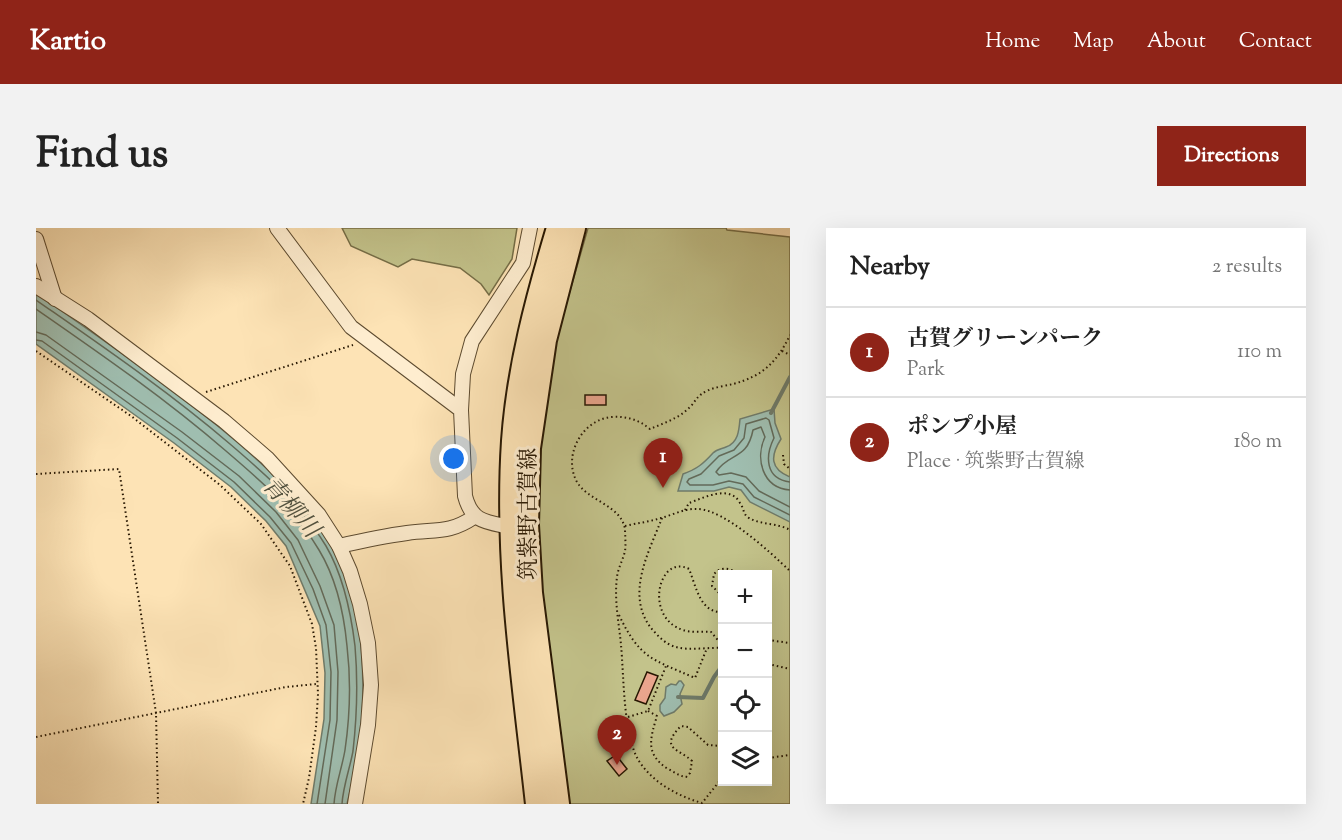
<!DOCTYPE html>
<meta charset="utf-8">
<style>
body{margin:0;font-family:"Sorts Mill Goudy","Noto Serif JP",serif;background:#f2f2f2;color:#222}
.controls{position:absolute;right:18px;bottom:18px;display:grid;overflow:hidden;border-radius:0px;box-shadow:0 6px 24px #0002}
.controls button{width:54px;height:54px;display:grid;place-items:center;padding:0;border:0;border-bottom:2px solid #e0e0e0;background:#fff;color:#222;font:30px sans-serif}
.you{position:absolute;left:418px;top:231px;width:21px;height:21px;margin:-15px;border:4px solid #fff;border-radius:50%;background:#1a73e8;box-shadow:0 0 0 9px #1a73e833}
.badge{display:grid;place-items:center;width:39px;height:39px;border-radius:50%;background:#8f2418;color:#fff;font-size:20px;font-weight:700}
.pin{position:absolute;translate:-50% -50px;filter:drop-shadow(0 2px 3px #0008)}
.pin::after{content:'';position:absolute;top:32px;width:21px;height:18px;background:inherit;clip-path:polygon(0 0,100% 0,50% 100%)}
.list{margin:0;padding:0;list-style:none}
h2{display:flex;justify-content:space-between;align-items:center;height:78px;margin:0;padding:0 24px;font-size:26px}
h2 small{font-size:20px;font-weight:400;color:#767676}
.list li{display:grid;grid-template-columns:39px 1fr auto;gap:18px;align-items:center;box-sizing:border-box;height:90px;padding:0 24px;border-top:2px solid #e0e0e0}
.list b{display:block;font-size:22px;white-space:nowrap}
.list p{margin:0;font-size:20px;white-space:nowrap;color:#767676}
.list em{font-size:20px;font-style:normal;color:#767676}
.icon{flex:none;width:33px;height:33px;fill:none;stroke:currentColor;stroke-width:2;stroke-linecap:round;stroke-linejoin:round}
.map{position:relative;flex:none;width:754px;height:576px;overflow:hidden;border-radius:0px}
header{display:flex;align-items:center;gap:36px;box-sizing:border-box;height:84px;padding:0 30px;background:#8f2418;color:#fff}
header strong{font-size:28px}
nav{display:flex;gap:33px;margin-inline-start:auto;font-size:21px}
.intro{display:flex;align-items:center;justify-content:space-between;box-sizing:border-box;height:144px;padding:0 36px}
h1{margin:0;font-size:42px}
.button{padding:15px 27px;border-radius:0px;background:#8f2418;color:#fff;font-size:21px;font-weight:700}
main{display:flex;gap:36px;padding:0 36px}
aside{flex:1;background:#fff;border-radius:0px;box-shadow:0 6px 24px #0002}
.map>svg:first-child{display:block}
</style>
<header>
<strong>Kartio</strong>
<nav><a>Home</a><a>Map</a><a>About</a><a>Contact</a></nav>
</header>
<div class="intro"><h1>Find us</h1><a class="button">Directions</a></div>
<main>
<div class="map">
<svg width="754" height="576" viewBox="0 0 754 576">
<rect width="100%" height="100%" fill="#fde3b5"/>
<filter id="stains"><feTurbulence type="fractalNoise" baseFrequency=".00333" numOctaves="4"/><feColorMatrix values="0 0 0 0 .2 0 0 0 0 .09 0 0 0 0 .02 0 0 0 .5 -.17"/></filter>
<radialGradient id="worn" r=".72"><stop offset=".6" stop-color="#630" stop-opacity="0"/><stop offset="1" stop-color="#630" stop-opacity=".3"/></radialGradient>
<!-- green -->
<g fill="#c3c38b" stroke="#756d46" stroke-width="1.5" fill-rule="evenodd">
<path d="M306,0H481L476,31L453,67L445,56L424,40L376,31L362,39L315,18Z"/>
<path d="M552,0H690L691,2L754,9V576H527L499,346L502,175ZM686,346H732V554H686Z"/>
</g>
<!-- water -->
<g fill="#9fbeb0" stroke="#6f7b6a" stroke-width="1.5">
<path d="M0,65C69,113 137,160 201,214C239,247 281,284 303,330C330,388 330,460 323,523C320,540 315,558 311,576H275L288,491L289,445L284,398L250,318L230,293L195,259L138,215L0,116Z"/>
<path d="M738,181L739,195L745,211C734,228 734,241 754,249V294L714,274L705,262L693,259L678,263H642L647,246C661,241 667,236 677,225C681,221 685,221 690,219C702,215 703,203 704,191Z"/>
<path d="M643,453H645L648,457L644,466L646,476L638,484L628,488L624,483V477L629,470L630,459L635,456L640,457Z"/>
</g>
<g fill="none" stroke-linecap="round" stroke-linejoin="round">
<!-- shore -->
<g stroke="#636a59" stroke-width="1.5">
<path d="M0,72C66,118 132,163 194,216C229,246 266,278 290,318C307,347 315,385 319,418C322,453 321,488 317,523C314,540 307,558 306,576"/>
<path d="M0,81C65,126 130,171 190,223C224,252 260,283 283,322C300,350 308,386 311,418C315,452 314,488 309,522C306,540 299,558 298,576"/>
<path d="M0,104L10,107L146,204L203,248L240,284L262,312L284,358L298,397L302,444L301,492L289,576"/>
<path d="M0,112L6,113L141,210L198,254L234,289L255,315L277,361L290,397L295,444L294,492L281,576"/>
<path d="M754,254C729,251 729,228 738,210L733,192L730,190L710,196L708,210L698,222L683,228L665,246L653,251L651,254L654,257H677L693,253L707,256L718,269L754,287"/>
<path d="M754,262C726,260 719,230 729,209L725,199L717,202C711,233 693,224 680,244L683,247L695,245L710,249L723,263L754,279"/>
</g>
<!-- stream -->
<g stroke="#6f7b6a" stroke-width="4">
<path d="M735,185L754,149"/>
<path d="M642,469L667,470L678,449L686,438"/>
</g>
</g>
<!-- building -->
<g fill="#eaa58d" stroke="#271702" stroke-width="1.5">
<rect x="549" y="167" width="21" height="10"/>
<path d="M611,444L622,448L610,476L599,472Z"/>
<path d="M580,527L591,541L583,548L571,533Z"/>
</g>
<g fill="none" stroke-linecap="round" stroke-linejoin="round">
<!-- minor casing -->
<g stroke="#5c4a2f" stroke-width="16">
<g id="minor">
<path d="M241,0L315,99L425,182L429,268C436,295 451,294 475,299"/>
<path d="M0,11L19,71"/>
<path d="M0,58L52,91L188,193L231,230L283,287L303,318L314,343L324,376L332,415L335,457L332,497L319,576"/>
<path d="M425,182L427,146L436,113L487,35L494,0"/>
<path d="M303,318C325,313 348,308 371,305C399,301 413,306 438,289"/>
</g>
</g>
<!-- primary casing -->
<g stroke="#271702" stroke-width="26">
<g id="primary">
<path d="M501,576C488,456 469,335 477,213C482,141 501,70 522,0"/>
<path d="M522,576L495,365L491,297L493,220L509,112L538,0"/>
</g>
</g>
<!-- path -->
<g stroke="#271702" stroke-width="2" stroke-dasharray="1.5 3" stroke-linecap="butt">
<path d="M0,123L95,188L184,257L225,296L254,338L276,396L280,420L282,466L280,499L273,550L267,576"/>
<path d="M746,123L754,127"/>
<path d="M170,164L317,117"/>
<path d="M747,227L748,236L754,241"/>
<path d="M0,246L83,241L120,485L122,576"/>
<path d="M649,282L653,275C667,270 694,256 704,275C708,280 707,287 713,290C725,297 742,295 754,302"/>
<path d="M626,290C613,324 589,366 615,400C621,407 630,417 640,419C654,423 672,419 686,420"/>
<path d="M589,298C601,295 613,294 625,290C637,287 649,280 662,281C689,282 734,324 754,343"/>
<path d="M686,368L676,358L678,346C685,338 695,340 702,346"/>
<path d="M686,384C664,385 660,358 653,341C623,325 607,389 647,402C656,405 666,403 675,404L686,417"/>
<path d="M583,387C604,431 616,431 659,450L671,420"/>
<path d="M732,412L754,415"/>
<path d="M732,436L754,441"/>
<path d="M612,483L621,488C614,511 609,526 632,541C638,544 643,548 650,549L654,545L656,533C644,521 622,521 645,498L652,499L672,517L686,518"/>
<path d="M592,489L612,483L630,438"/>
<path d="M0,509L250,459L280,456"/>
<path d="M732,530L754,527"/>
<path d="M686,550L666,575C642,568 617,555 603,533C587,508 588,448 585,417C583,395 578,372 581,349C582,340 587,332 589,323C590,317 589,307 589,301C585,277 552,273 541,254C526,227 547,191 576,189C591,188 603,192 614,201C628,195 644,190 655,178C660,172 662,167 671,163C678,159 689,158 697,156C727,148 741,134 754,107"/>
</g>
<!-- minor -->
<use href="#minor" stroke="#feedcf" stroke-width="14"/>
<!-- primary -->
<use href="#primary" stroke="#fde3b5" stroke-width="22"/>
</g>
<g text-anchor="middle" dominant-baseline="central" stroke-width="6" stroke-linejoin="round" paint-order="stroke">
<!-- street labels -->
<g font-size="22" fill="#271702" stroke="#feedcf">
<text transform="translate(494 286) rotate(-90)">筑紫野古賀線</text>
</g>
<!-- water labels -->
<g font-size="24" font-style="italic" fill="#51513f" stroke="#feedcf">
<text transform="translate(254 280) rotate(48)">青柳川</text>
</g>
</g>
<rect width="100%" height="100%" filter="url(#stains)"/>
<rect width="100%" height="100%" fill="url(#worn)"/>
</svg>
<div class="controls">
<button>+</button>
<button>−</button>
<button><svg class="icon" aria-label="locate" viewBox="0 0 24 24"><circle cx="12" cy="12" r="6"/><path d="M12 2v4M12 18v4M2 12h4M18 12h4"/></svg></button>
<button><svg class="icon" aria-label="layers" viewBox="0 0 24 24"><path d="M12 4l9 5-9 5-9-5zM3 14l9 5 9-5"/></svg></button>
</div>
<div class="you"></div>
<div class="pin badge" style="left:627px;top:260px">1</div>
<div class="pin badge" style="left:581px;top:537px">2</div>
</div>
<aside>
<h2>Nearby<small>2 results</small></h2>
<ul class="list">
<li><span class="badge">1</span><div><b>古賀グリーンパーク</b><p>Park</p></div><em>110 m</em></li>
<li><span class="badge">2</span><div><b>ポンプ小屋</b><p>Place · 筑紫野古賀線</p></div><em>180 m</em></li>
</ul>
</aside>
</main>
